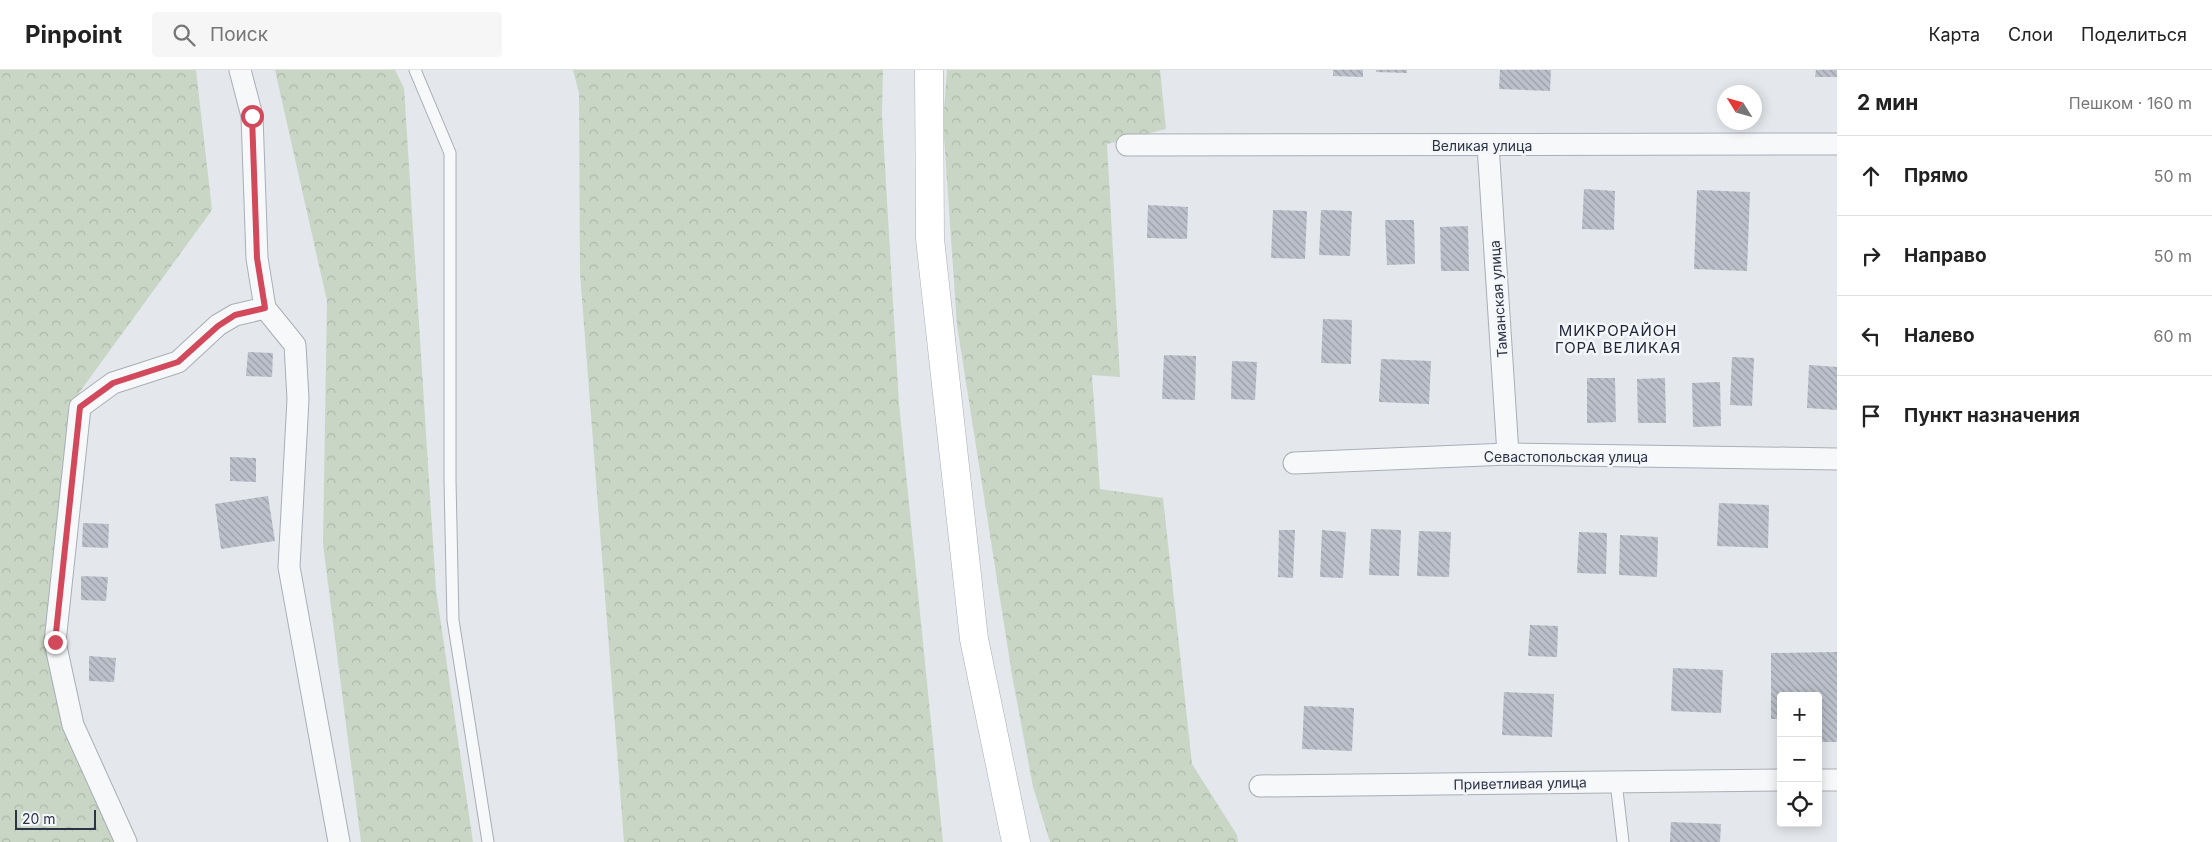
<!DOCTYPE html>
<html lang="ru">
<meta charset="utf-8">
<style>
body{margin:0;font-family:Inter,sans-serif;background:#f6f6f6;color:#222}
.controls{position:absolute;right:15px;bottom:15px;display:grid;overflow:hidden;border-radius:5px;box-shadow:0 2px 12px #0003}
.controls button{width:45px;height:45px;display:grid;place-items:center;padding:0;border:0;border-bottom:1px solid #e0e0e0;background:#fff;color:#222;font:25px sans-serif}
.compass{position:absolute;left:1717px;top:15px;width:45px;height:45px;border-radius:50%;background:#fff;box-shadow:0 2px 12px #0003;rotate:307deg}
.scale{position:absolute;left:15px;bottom:12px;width:81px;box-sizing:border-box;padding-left:5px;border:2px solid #2b3445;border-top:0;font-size:14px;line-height:18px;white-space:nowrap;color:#2b3445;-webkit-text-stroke:4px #f4f6f9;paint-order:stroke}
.stop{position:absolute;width:15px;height:15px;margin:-11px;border:4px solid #d1495b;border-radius:50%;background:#fff}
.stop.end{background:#d1495b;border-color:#fff;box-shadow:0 1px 5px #0008}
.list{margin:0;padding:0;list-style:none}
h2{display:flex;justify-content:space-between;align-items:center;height:65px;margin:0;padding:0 20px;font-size:21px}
h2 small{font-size:16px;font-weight:400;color:#767676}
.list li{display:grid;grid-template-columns:32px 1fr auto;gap:15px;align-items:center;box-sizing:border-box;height:80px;padding:0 20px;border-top:1px solid #e0e0e0}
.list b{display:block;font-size:19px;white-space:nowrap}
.list em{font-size:16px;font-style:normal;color:#767676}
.icon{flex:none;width:28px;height:28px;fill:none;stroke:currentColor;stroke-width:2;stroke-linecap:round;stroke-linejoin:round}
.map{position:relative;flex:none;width:1837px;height:772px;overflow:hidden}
header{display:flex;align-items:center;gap:30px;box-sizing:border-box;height:70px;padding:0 25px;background:#fff;border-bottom:1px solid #e0e0e0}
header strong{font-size:24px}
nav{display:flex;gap:28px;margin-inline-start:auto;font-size:18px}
.search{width:350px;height:45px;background:#f6f6f6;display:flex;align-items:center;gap:12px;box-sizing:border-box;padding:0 18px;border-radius:5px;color:#767676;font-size:19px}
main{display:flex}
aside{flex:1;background:#fff}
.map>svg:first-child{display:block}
</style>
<header>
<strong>Pinpoint</strong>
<div class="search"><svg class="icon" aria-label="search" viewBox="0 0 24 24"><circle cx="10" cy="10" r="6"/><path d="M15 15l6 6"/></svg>Поиск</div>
<nav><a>Карта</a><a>Слои</a><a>Поделиться</a></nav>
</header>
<main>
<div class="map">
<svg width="1837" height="772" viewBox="0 0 1837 772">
<defs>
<pattern id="forest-crowns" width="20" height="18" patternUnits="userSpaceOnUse" patternTransform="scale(1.25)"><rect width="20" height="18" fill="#c9d6c5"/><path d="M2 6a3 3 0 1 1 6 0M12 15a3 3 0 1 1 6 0" fill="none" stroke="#adb8ab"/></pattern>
<pattern id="building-back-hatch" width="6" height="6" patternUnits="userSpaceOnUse" patternTransform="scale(1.25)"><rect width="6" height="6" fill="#bbc0ca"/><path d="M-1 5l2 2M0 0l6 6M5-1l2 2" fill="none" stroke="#989da6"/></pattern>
</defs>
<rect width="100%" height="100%" fill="#e4e7ec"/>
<!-- forest -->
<g fill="url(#forest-crowns)">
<path d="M0,0H196L212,140L68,338L64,655L132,772H0Z"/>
<path d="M275,0H395L404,18L436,520L473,772H361L323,474L327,231Z"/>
<path d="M573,0H883L882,45L899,334L943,772H624L580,203L579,23Z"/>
<path d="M947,0H1160L1166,59L1107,74L1120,307L1092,305L1100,419L1163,428L1192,694L1237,765L1238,772H1050L1033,717L1012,605L957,255L943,53Z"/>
</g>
<!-- building -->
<g fill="url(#building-back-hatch)">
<path d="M1333,0H1363V7L1333,6Z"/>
<path d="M1376,0H1407V3L1376,2Z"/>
<path d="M1500,0H1551L1550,21L1499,19Z"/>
<path d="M1816,0H1837V7H1815Z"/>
<path d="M1584,119L1615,121L1614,160L1582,159Z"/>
<path d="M1697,120L1750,122L1747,201L1694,199Z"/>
<path d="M1148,135L1188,137L1187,169L1147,168Z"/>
<path d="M1273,140L1307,141L1305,189L1271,188Z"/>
<path d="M1321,140L1352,141L1350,186L1319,185Z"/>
<path d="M1385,150H1414L1415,194L1387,195Z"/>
<path d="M1468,156L1469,201H1441L1440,157Z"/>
<path d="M1323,249L1352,250L1351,294L1321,293Z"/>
<path d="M248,282L273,283L272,307L246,306Z"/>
<path d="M1164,285L1196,286L1195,330L1162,329Z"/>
<path d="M1732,287L1754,288L1752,336L1730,335Z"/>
<path d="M1381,289L1431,291L1429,334L1379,332Z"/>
<path d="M1232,291L1257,292L1255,330L1231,329Z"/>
<path d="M1809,295L1837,297V340L1807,338Z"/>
<path d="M1587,308H1615L1616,352L1587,353Z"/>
<path d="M1665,308L1666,353H1638L1637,309Z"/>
<path d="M1720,312L1721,356L1693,357L1692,313Z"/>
<path d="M230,387L256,388V412L230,411Z"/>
<path d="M268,426L275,471L221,479L215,434Z"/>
<path d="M1719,433L1769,435L1768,478L1717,476Z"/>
<path d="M83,453L109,454L108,478L82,477Z"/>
<path d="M1371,459L1401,460L1399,506L1369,505Z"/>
<path d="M1279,460H1295L1293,508L1278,507Z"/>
<path d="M1322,460L1346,462L1343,508L1320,507Z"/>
<path d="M1419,461L1451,462L1449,507L1417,506Z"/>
<path d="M1579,462L1607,463L1606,504L1577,503Z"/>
<path d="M1620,465L1658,467L1657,507L1619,505Z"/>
<path d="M81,506L108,507L106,531L81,530Z"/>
<path d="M1530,555L1558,556L1557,587L1528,586Z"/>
<path d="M1837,582V672H1818V626H1781V649H1771V583Z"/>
<path d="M89,586L116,588L114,612L89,611Z"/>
<path d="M1673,598L1723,600L1721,643L1671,641Z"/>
<path d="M1504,622L1554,624L1552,667L1502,665Z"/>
<path d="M1304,636L1354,638L1352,681L1302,679Z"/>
<path d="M1671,752L1721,754L1720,772H1670Z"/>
</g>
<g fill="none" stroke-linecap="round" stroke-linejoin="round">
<!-- lane casing -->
<g stroke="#a9aeb7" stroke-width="13">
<g id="lane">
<path d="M415,0L450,83V411L453,550L488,772"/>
<path d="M1616,712L1623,772"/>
</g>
</g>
<!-- street casing -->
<g stroke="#a9aeb7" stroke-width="23">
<g id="street">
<path d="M240,0L252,46L257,188L265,238L295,275L298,329L289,497L339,772"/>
<path d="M1127,75L1837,74"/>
<path d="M1488,75L1508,384"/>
<path d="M1294,393L1508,384L1837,389"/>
<path d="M1818,710H1837"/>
<path d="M1260,716L1781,710"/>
<path d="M126,772L73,655L55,572L80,337L113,313L178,292L218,255L235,245L265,238"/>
</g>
</g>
<!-- secondary casing -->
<g stroke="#a9aeb7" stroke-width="29">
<path id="secondary" d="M929,0L930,169L974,569L1016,772"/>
</g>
<!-- lane -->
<use href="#lane" stroke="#f7f8fa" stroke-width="11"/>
<!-- street -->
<use href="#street" stroke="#f7f8fa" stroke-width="21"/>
<!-- secondary -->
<use href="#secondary" stroke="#fff" stroke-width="28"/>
</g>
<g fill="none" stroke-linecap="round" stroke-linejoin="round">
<!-- route -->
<path stroke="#d1495b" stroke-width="6" d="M55,572L80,337L113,313L178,292L218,256L235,245L265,238L257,188L252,46"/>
</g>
<g text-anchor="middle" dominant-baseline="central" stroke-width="5" stroke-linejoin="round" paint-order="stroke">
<!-- street labels -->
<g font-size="14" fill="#2b3445" stroke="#f4f6f9">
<text x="1482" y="75">Великая улица</text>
<text transform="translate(1498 229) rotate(-94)">Таманская улица</text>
<text x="1566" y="386">Севастопольская улица</text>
<text transform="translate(1520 713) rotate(-1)">Приветливая улица</text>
</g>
<!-- neighbourhood labels -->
<g font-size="15" letter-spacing="1" fill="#1d2536" stroke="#f4f6f9">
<text x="1618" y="260">МИКРОРАЙОН<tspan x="1618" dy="17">ГОРА ВЕЛИКАЯ</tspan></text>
</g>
</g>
</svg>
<div class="controls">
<button>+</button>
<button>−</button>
<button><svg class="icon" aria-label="locate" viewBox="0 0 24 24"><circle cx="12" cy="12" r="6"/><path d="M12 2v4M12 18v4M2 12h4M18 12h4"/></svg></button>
</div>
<svg class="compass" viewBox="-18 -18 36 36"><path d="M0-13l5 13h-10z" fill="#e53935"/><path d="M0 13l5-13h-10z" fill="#767676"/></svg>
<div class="scale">20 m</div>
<div class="stop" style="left:252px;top:46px"></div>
<div class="stop end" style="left:55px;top:572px"></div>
</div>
<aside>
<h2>2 мин<small>Пешком · 160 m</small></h2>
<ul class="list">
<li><svg class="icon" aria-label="ahead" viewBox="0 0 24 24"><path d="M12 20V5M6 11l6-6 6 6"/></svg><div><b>Прямо</b></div><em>50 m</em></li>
<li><svg class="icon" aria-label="right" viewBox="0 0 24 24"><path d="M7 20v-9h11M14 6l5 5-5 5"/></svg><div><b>Направо</b></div><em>50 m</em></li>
<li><svg class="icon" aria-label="left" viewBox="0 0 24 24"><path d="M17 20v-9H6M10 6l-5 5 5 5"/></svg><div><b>Налево</b></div><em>60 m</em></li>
<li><svg class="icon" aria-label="arrive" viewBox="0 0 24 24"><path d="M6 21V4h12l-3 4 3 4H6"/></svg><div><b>Пункт назначения</b></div></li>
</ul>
</aside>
</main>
